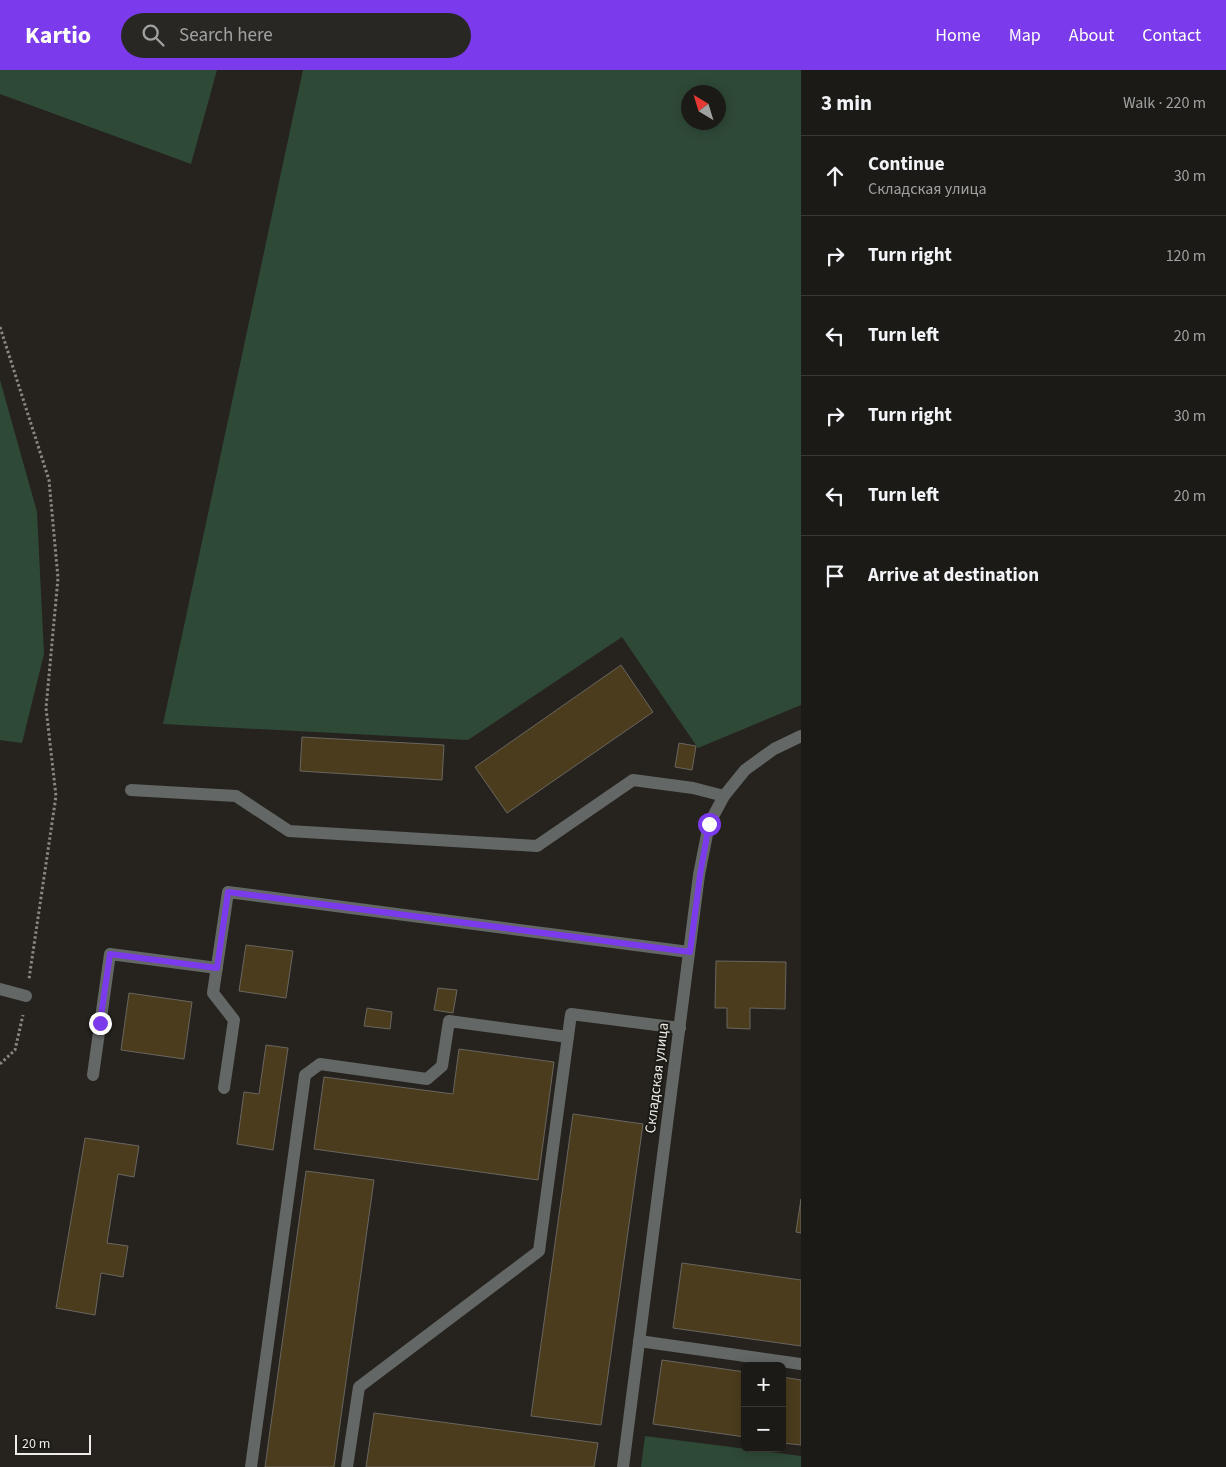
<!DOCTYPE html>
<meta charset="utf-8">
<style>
body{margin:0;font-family:"Source Sans 3",sans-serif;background:#292723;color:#f1f3f6}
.controls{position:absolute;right:15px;bottom:15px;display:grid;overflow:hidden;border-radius:8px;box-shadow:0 2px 12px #0003}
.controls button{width:45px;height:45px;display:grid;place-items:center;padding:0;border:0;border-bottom:1px solid #3a3835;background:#1c1a16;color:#f1f3f6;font:25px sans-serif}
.compass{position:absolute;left:681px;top:15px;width:45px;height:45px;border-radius:50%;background:#1c1a16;box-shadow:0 2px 12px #0003;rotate:322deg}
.scale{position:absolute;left:15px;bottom:12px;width:76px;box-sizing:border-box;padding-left:5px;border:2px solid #eeece9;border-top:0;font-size:14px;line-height:18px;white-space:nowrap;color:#eeece9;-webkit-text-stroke:4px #1c1a14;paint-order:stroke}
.stop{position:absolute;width:15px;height:15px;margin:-11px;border:4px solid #7c3aed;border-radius:50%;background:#fff}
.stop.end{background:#7c3aed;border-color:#fff;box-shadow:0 1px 5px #0008}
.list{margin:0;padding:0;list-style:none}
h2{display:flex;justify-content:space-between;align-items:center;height:65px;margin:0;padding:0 20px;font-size:21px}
h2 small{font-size:16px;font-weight:400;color:#a0a1a1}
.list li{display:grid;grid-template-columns:32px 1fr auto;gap:15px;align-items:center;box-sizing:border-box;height:80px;padding:0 20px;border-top:1px solid #3a3835}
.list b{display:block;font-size:19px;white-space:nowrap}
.list p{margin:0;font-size:16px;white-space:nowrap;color:#a0a1a1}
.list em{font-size:16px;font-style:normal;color:#a0a1a1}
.icon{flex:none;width:28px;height:28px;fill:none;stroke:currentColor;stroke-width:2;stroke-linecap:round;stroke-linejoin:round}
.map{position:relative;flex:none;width:801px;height:1397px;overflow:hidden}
header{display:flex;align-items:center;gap:30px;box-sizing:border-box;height:70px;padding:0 25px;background:#7c3aed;color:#fff}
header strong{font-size:24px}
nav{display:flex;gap:28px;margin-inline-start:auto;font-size:18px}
.search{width:350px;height:45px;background:#292723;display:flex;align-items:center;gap:12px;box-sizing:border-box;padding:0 18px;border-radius:28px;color:#a0a1a1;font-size:19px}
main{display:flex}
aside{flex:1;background:#1c1a16}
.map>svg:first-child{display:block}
</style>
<header>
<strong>Kartio</strong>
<div class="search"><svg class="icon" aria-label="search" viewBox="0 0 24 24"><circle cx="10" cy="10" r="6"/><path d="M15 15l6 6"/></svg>Search here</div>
<nav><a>Home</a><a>Map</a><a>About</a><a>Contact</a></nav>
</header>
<main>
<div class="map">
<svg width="801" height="1397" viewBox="0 0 801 1397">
<rect width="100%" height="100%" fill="#26231e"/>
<!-- green -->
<g fill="#2f4937" fill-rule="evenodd">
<path d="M0,0H217L191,94L0,24Z"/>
<path d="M303,0H801V635L698,678L622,567L468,670L163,654ZM718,22V52H688V22Z"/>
<path d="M0,310L37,442L44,584L22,673L0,670Z"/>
<path d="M645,1366L801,1386V1397H641Z"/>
</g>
<!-- building -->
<g fill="#4b3c1d" stroke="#69665f">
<path d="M621,595L653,642L507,743L475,697Z"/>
<path d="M302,667L444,675L442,710L300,701Z"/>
<path d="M679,673L696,676L692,700L675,697Z"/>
<path d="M246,875L293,881L286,928L239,921Z"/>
<path d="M716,891L786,892L785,939L750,938V959L727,958V938H715Z"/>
<path d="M438,918L457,920L453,943L434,940Z"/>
<path d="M129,923L192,932L184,989L121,980Z"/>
<path d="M367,938L392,942L390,959L364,956Z"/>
<path d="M266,975L288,978L273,1080L237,1074L244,1022L259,1024Z"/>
<path d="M459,979L554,992L538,1110L314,1079L324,1007L453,1024Z"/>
<path d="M573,1044L643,1054L601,1355L531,1346Z"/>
<path d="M85,1068L139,1076L134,1107L118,1104L107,1173L128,1176L123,1207L101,1203L95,1245L56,1238Z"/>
<path d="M306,1101L374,1110L334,1397H265Z"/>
<path d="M801,1129V1163L796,1162Z"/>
<path d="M682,1193L801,1210V1276L673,1258Z"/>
<path d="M662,1290L745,1302V1367L653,1354Z"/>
<path d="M782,1307L801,1310V1375L782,1373Z"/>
<path d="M374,1343L598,1373L594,1397H366Z"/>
</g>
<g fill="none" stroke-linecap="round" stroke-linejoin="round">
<!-- path -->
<g stroke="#8a8783" stroke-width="3" stroke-dasharray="2.5 2.5" stroke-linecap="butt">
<path d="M0,257L49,410L58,508L46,638L56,726L29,909"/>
<path d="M0,994L15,980L23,945"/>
</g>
<!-- lane -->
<g stroke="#636765" stroke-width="12">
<path d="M131,720L236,726L289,761L537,776L633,710L693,718L724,726"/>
<path d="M0,919L26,926"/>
<path d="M93,1005L110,884L217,898"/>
<path d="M224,1018L234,950L213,923L228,822L689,882"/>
<path d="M639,1271L801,1294"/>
<path d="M251,1397L305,1005L320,994L427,1009L442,996L449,951L568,967"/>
<path d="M347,1397L359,1317L539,1181L571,944L680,958"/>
</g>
<!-- street -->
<path stroke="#636765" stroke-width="12" d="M623,1397L699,805L709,754L724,726L745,700L774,679L801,666"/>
</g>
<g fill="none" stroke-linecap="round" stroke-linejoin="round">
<!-- route -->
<path stroke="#7c3aed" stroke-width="6" d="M100,953L110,884L217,898L228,822L690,882L700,805L709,754"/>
</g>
<g text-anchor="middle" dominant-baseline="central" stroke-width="4" stroke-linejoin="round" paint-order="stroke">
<!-- street labels -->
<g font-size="15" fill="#eeece9" stroke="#1c1a14">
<text transform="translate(657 1008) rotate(-83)">Складская улица</text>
</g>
</g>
</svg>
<div class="controls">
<button>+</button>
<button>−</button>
</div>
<svg class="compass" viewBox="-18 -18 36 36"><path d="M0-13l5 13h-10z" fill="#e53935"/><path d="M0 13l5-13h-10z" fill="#a0a1a1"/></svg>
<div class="scale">20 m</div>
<div class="stop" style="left:709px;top:754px"></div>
<div class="stop end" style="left:100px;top:953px"></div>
</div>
<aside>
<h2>3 min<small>Walk · 220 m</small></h2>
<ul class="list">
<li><svg class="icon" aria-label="ahead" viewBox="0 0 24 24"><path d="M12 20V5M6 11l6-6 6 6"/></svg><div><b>Continue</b><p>Складская улица</p></div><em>30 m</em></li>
<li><svg class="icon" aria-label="right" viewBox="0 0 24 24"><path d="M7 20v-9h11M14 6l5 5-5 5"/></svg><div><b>Turn right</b></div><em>120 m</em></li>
<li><svg class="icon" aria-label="left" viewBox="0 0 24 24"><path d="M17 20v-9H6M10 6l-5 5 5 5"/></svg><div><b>Turn left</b></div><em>20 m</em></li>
<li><svg class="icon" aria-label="right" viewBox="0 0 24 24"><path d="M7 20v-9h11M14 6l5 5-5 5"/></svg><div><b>Turn right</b></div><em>30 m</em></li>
<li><svg class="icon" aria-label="left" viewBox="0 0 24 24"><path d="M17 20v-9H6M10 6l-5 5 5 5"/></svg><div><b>Turn left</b></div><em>20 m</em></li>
<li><svg class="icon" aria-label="arrive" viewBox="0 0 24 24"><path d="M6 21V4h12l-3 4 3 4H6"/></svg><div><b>Arrive at destination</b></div></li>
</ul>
</aside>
</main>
